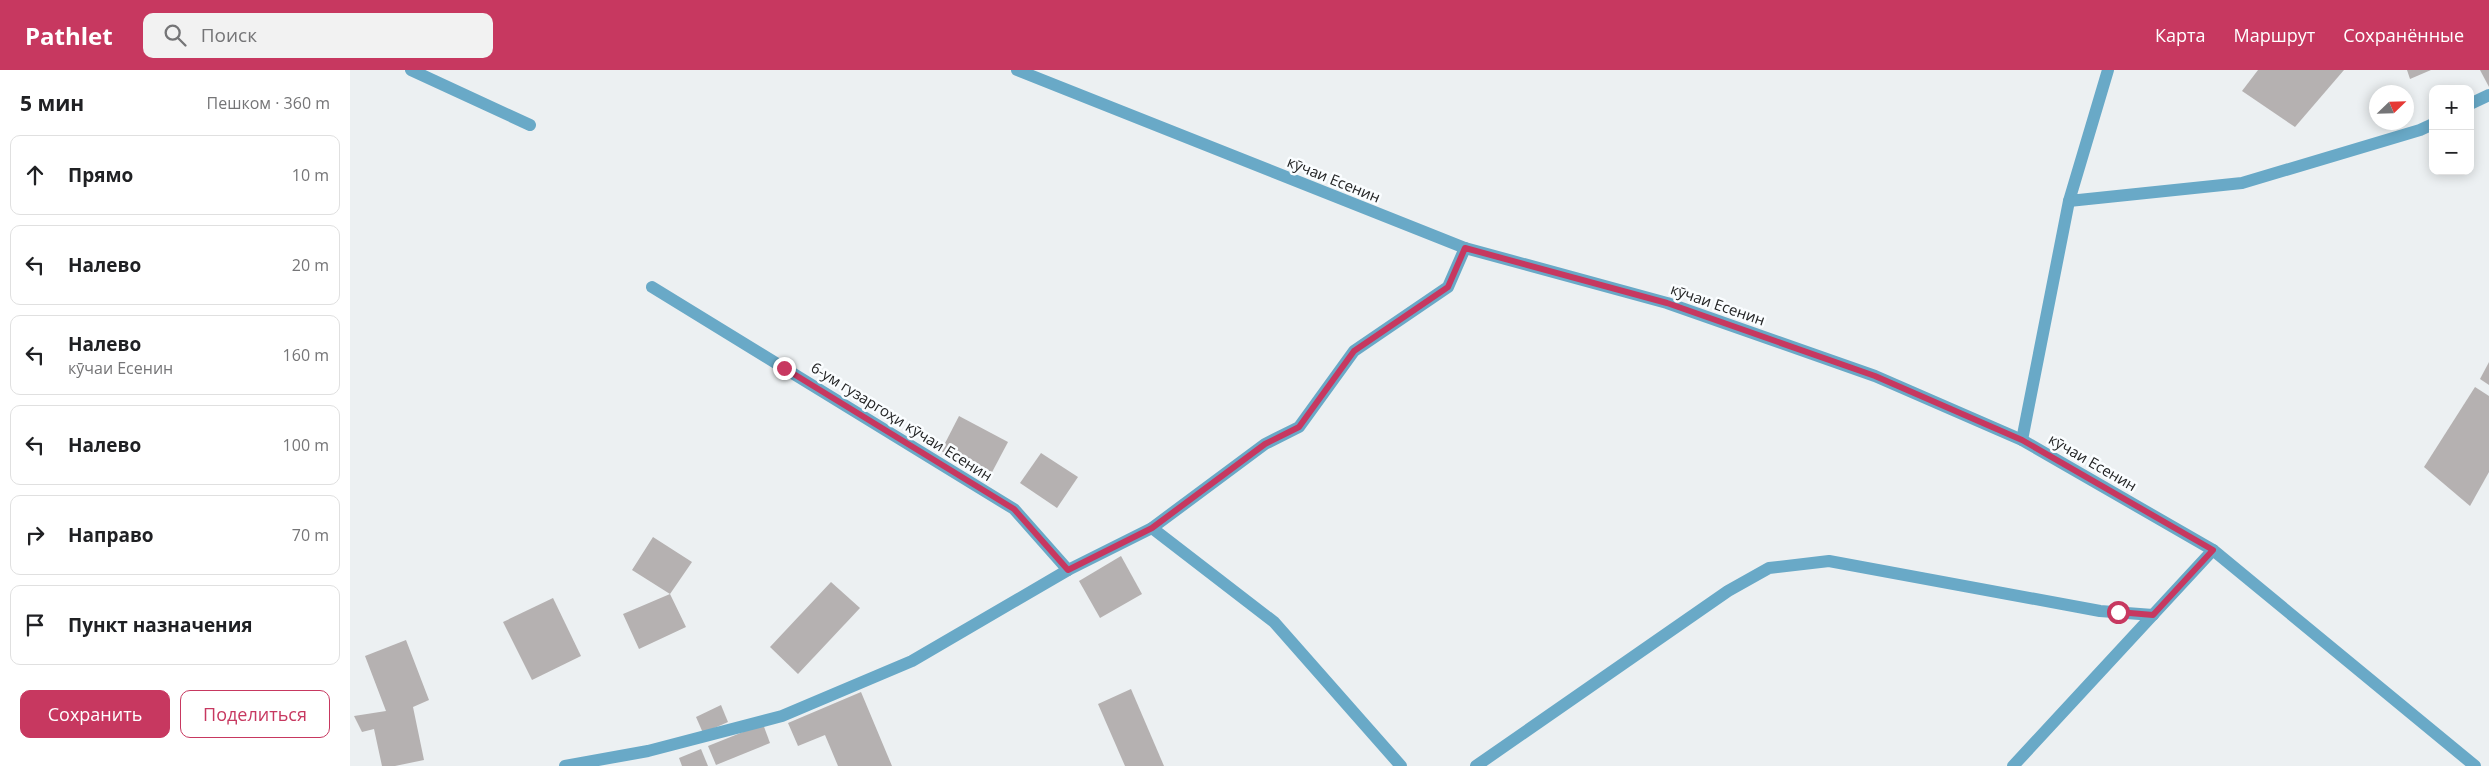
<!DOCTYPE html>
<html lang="ru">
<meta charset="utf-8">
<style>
body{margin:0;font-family:"Open Sans",sans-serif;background:#f2f2f2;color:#202124}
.controls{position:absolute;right:15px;top:15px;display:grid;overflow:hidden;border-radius:10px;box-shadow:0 2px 12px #0003}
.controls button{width:45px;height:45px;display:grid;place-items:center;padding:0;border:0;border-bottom:1px solid #e0e0e0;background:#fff;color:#202124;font:25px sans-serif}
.compass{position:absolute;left:2019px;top:15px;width:45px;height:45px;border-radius:50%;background:#fff;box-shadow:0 2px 12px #0003;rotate:67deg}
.stop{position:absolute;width:15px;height:15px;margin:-11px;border:4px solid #c73860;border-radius:50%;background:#fff}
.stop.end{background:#c73860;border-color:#fff;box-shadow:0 1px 5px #0008}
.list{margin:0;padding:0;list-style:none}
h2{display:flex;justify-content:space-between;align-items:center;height:65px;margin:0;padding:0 20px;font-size:21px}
h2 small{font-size:16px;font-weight:400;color:#757577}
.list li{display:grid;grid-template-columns:32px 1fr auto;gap:15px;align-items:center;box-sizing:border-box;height:80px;margin:0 10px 10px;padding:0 10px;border:1px solid #e0e0e0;border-radius:10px}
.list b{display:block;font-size:19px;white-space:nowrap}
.list p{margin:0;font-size:16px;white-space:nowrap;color:#757577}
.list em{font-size:16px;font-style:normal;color:#757577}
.actions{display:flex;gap:10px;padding:15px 20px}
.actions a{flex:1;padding:11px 0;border:1px solid #c73860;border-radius:10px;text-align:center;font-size:18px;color:#c73860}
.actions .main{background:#c73860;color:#fff}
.icon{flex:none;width:28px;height:28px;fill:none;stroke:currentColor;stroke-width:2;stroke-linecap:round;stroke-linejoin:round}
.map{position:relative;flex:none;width:2139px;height:696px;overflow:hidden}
header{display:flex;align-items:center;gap:30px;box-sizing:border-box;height:70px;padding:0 25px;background:#c73860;color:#fff}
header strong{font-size:24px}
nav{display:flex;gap:28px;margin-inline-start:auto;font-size:18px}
.search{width:350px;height:45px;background:#f2f2f2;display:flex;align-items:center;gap:12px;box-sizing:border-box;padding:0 18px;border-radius:10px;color:#757577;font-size:19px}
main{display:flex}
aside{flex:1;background:#fff}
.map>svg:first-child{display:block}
</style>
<header>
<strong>Pathlet</strong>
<div class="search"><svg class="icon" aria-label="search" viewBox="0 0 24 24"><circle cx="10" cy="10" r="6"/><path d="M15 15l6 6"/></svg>Поиск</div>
<nav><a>Карта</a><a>Маршрут</a><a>Сохранённые</a></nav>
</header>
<main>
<aside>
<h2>5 мин<small>Пешком · 360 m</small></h2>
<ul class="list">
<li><svg class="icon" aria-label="ahead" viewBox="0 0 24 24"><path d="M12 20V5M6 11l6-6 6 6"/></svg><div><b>Прямо</b></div><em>10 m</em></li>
<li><svg class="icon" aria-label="left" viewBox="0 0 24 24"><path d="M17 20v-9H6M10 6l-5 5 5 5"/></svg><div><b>Налево</b></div><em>20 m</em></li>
<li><svg class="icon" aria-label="left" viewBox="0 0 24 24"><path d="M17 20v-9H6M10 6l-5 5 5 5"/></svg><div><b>Налево</b><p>кӯчаи Есенин</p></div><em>160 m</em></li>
<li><svg class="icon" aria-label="left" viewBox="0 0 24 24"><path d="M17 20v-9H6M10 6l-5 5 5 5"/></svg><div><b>Налево</b></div><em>100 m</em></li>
<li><svg class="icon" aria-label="right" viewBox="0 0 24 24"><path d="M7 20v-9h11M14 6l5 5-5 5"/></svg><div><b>Направо</b></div><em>70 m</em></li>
<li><svg class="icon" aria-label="arrive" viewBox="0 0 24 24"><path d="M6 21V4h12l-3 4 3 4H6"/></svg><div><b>Пункт назначения</b></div></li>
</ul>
<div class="actions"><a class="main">Сохранить</a><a>Поделиться</a></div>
</aside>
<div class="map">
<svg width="2139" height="696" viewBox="0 0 2139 696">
<rect width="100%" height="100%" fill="#ecf0f2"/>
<!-- building -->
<g fill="#b5b1b1">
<path d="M1908,0H1994L1945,57L1892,21Z"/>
<path d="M2057,0H2081L2060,9Z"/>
<path d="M2130,0H2139V17Z"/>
<path d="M2139,292V315L2130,309Z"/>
<path d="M2125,317L2139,326V402L2120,436L2074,397Z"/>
<path d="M609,346L658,372L640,406L591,381Z"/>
<path d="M691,383L728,407L707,438L670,413Z"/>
<path d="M303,467L342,492L320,524L336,557L289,579L273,544L320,524L282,500Z"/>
<path d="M771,486L792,524L750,548L729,511Z"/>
<path d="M481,512L510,538L448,604L420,577Z"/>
<path d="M203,528L231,586L182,610L153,552Z"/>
<path d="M56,570L79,630L63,637L74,690L45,696H32L24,659L12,662L4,646L36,641L15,586Z"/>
<path d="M781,619L814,696H775L748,634Z"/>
<path d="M511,622L542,696H488L475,665L448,676L438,653Z"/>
<path d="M371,635L378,652L353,663L346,647Z"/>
<path d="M413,654L420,673L366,695L358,676Z"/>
<path d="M351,679L358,696H332L329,688Z"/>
</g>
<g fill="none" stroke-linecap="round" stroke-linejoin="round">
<!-- minor -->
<g stroke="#69a9c7" stroke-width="12">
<path d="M61,0L180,55"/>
<path d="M1758,0L1719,131L1892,113L2070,60L2083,54"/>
<path d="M2120,34L2139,25"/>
<path d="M302,217L664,439L718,500"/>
<path d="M1672,370L1719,131"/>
<path d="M802,458L915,374L949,357L1004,281L1098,217L1115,178"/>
<path d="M215,696L298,681L432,646L562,591L718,500L802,458L924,552L1051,696"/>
<path d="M1126,696L1378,521L1419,498L1479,491L1750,541L1803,545"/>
</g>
<!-- tertiary -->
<g stroke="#69a9c7" stroke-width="12">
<path d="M667,0L1115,178L1317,233L1525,306L1672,370L1863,480L2125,696"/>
<path d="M1663,696L1863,480"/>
</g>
</g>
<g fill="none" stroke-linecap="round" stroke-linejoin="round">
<!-- route -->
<path stroke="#c73860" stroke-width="6" d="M434,298L664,439L718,500L802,458L915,374L949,357L1004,281L1098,217L1115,178L1317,233L1525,306L1672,370L1863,480L1803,545L1768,542"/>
</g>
<g text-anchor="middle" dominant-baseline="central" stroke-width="5" stroke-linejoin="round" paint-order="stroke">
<!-- street labels -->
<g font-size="15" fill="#232425" stroke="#fafdff">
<text transform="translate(984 109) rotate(22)">кӯчаи Есенин</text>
<text transform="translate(1368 234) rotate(19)">кӯчаи Есенин</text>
<text transform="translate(552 351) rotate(32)">6-ум гузаргоҳи кӯчаи Есенин</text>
<text transform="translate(1743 392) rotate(30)">кӯчаи Есенин</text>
</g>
</g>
</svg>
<div class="controls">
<button>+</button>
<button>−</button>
</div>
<svg class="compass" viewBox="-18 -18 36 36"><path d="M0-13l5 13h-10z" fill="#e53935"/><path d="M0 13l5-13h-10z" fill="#757577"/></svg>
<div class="stop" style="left:1768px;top:542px"></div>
<div class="stop end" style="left:434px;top:298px"></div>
</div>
</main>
